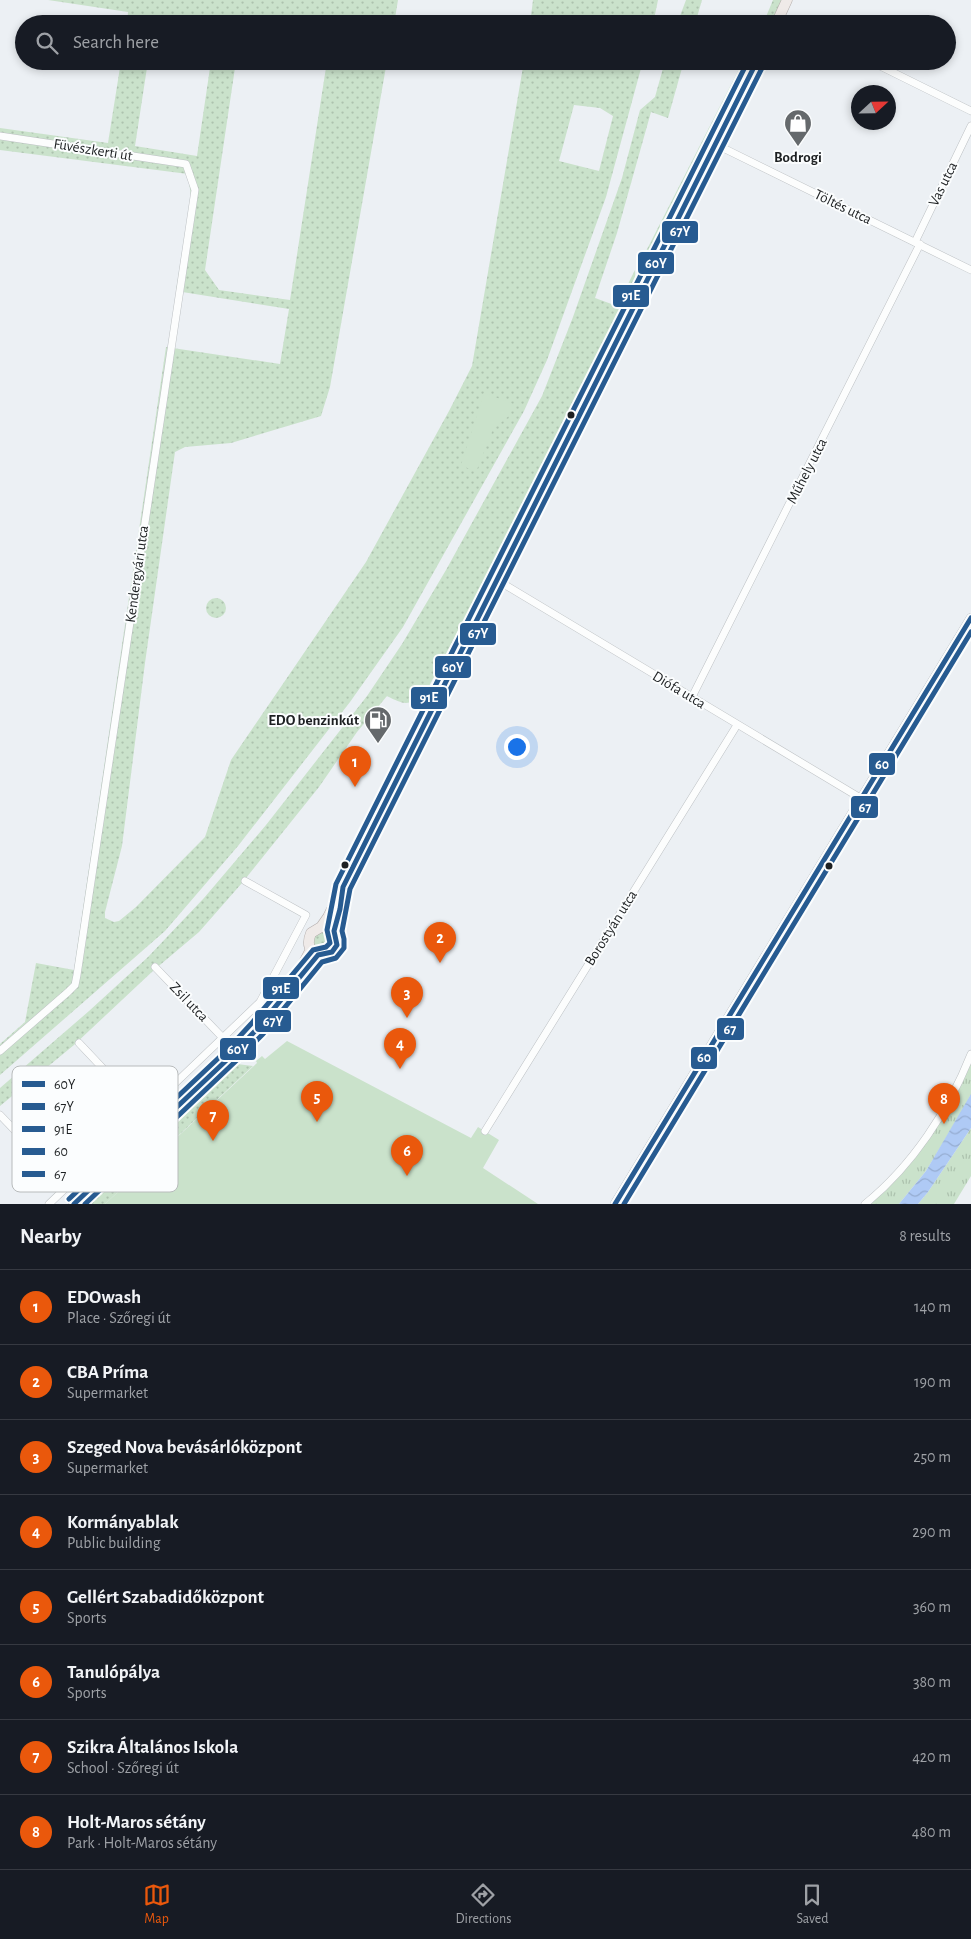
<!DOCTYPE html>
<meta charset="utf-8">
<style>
body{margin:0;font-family:"Alegreya Sans",sans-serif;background:#20242c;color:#f1f3f6}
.compass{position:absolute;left:851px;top:85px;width:45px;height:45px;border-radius:50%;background:#171b24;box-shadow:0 2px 8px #0003;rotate:68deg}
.you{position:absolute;left:516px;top:746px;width:18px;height:18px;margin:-12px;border:4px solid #fff;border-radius:50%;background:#1a73e8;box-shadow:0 0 0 8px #1a73e833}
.badge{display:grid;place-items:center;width:32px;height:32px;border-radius:50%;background:#ea580c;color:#fff;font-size:16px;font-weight:700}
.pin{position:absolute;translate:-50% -41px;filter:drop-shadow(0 1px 2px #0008)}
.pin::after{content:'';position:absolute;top:26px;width:18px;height:15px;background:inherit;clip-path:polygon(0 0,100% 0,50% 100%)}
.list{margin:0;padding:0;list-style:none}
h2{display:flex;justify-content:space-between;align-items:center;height:65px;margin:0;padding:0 20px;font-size:21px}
h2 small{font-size:16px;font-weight:400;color:#9ea1a6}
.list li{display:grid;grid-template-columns:32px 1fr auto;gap:15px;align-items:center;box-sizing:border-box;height:75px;padding:0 20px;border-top:1px solid #363941}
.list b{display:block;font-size:19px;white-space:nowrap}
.list p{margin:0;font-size:16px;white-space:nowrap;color:#9ea1a6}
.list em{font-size:16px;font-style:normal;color:#9ea1a6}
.icon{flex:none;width:28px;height:28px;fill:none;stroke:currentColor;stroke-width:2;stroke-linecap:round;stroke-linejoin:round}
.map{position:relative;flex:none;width:971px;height:1204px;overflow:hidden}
.search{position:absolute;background:#171b24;box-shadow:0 2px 8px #0003;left:15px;right:15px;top:15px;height:55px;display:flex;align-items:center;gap:12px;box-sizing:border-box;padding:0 18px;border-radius:28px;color:#9ea1a6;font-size:19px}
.sheet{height:665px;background:#171b24}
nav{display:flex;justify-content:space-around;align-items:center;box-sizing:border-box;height:70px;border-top:1px solid #363941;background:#171b24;font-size:14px;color:#9ea1a6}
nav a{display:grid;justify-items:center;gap:2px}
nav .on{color:#ea580c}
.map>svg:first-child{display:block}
</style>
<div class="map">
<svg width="971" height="1204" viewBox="0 0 971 1204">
<defs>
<pattern id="grass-dots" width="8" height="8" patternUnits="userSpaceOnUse" patternTransform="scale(1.25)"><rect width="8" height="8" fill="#cae2cb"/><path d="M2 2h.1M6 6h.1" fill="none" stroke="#adc2ae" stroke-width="1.8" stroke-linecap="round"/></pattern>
<pattern id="park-tufts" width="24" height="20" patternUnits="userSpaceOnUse" patternTransform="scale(1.25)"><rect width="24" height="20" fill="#cae2cb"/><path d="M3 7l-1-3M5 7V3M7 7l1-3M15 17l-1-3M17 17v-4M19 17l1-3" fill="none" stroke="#adc2ae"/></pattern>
<pattern id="water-waves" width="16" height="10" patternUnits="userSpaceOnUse" patternTransform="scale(1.25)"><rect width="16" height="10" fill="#afcaf5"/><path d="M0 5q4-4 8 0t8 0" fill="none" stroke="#96add2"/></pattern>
</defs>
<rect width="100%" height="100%" fill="#ecf0f4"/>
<!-- grass -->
<g fill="url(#grass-dots)" fill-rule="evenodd">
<path d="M48,0H398L394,24H206L155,16L153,24H127L128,12Z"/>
<path d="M533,0H658L653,24H530Z"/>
<path d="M686,0H702L695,24H677Z"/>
<path d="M773,0H782L770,24H763Z"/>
<path d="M121,61H148L135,146L197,156L211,61H236L205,270L219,290L290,300L327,61H387L330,387L321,416L231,443L185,447L175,452L145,663L122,846L105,912V918L114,922L119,921L136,907L205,837L231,760L366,562L449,411L472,366L524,61H643L606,197L547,360L524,411L403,627L350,702L238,846L165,931L0,1075V1044L25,1022L36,963L74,970L166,347L280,364L289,309L176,291L191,197L188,174L0,150V128L108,143ZM574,105L600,108L613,116L599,171L559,161Z"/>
<path d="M665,61H684L668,118L651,112L617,233L595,298L617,306L635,270L636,291L589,383C580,396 570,412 567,427L478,605L458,631L427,690C410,706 406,706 387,696L357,732L319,787L242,883L199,932L154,970L74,1045L0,1106V1088L89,1011L148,957L204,898L266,825L367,696L402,644L446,570L542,396L573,317L622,178L640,110L655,97Z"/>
<path d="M743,61H750L641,281H639L640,263Z"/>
<circle cx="216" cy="608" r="10"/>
<circle cx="322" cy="941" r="9"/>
<path d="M237,1064L253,1066L105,1204H88Z"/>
</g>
<!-- park -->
<g fill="url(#park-tufts)">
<path d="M971,1054V1094L965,1106L926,1171L899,1204H865L900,1171L944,1109Z"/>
<path d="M971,1128V1176L954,1204H918L928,1192Z"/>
</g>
<!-- garden -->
<g fill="#cae2cb">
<path d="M484,393L513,404L510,415L493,429L476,472L461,465Z"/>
<path d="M287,1041L471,1138L478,1127L499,1140L483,1168L538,1204H105L257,1063L256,1061L262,1056L265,1059Z"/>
</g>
<!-- water -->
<path fill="url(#water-waves)" d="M971,1094V1128L928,1192L918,1204H899L926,1171Z"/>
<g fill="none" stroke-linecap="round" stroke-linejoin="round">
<!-- minor casing -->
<g stroke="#bdc1c4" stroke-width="8">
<g id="minor">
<path d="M779,17L794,24"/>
<path d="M870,61L971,111"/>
<path d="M0,136L186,164L195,190L77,975L75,985L68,992L0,1051"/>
<path d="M715,144L971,270"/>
<path d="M915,242L971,126"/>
<path d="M497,580L862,799"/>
<path d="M692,697L920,244"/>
<path d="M155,967L223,1038"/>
<path d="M79,1043L145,1113"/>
<path d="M0,1115L68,1186"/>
<path d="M485,1131L737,725"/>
<path d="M49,1204L260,1002L306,915L245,881"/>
<path d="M865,1204C912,1166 949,1110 971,1054"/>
</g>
</g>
<!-- tertiary casing -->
<g stroke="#bdc1c4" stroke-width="10">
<path id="tertiary" d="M615,1204L971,618"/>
</g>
<!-- primary casing -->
<g stroke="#b4adab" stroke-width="11">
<g id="primary">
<path d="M776,24L787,0"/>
<path d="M321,927C327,927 332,928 335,933C350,958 298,965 311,933L321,927L328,917L757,61"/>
<path d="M334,931L341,898"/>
<path d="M298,974L311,949"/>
<path d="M74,1204L232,1055L257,1029L318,955"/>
</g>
</g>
<!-- minor -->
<use href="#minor" stroke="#fcfdfd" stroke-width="7"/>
<!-- tertiary -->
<use href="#tertiary" stroke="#fcfdfd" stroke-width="9"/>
<!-- primary -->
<use href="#primary" stroke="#efeae8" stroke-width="10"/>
<!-- bus-1 casing -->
<g stroke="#fbfdfe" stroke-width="9">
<path id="bus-1" d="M74,1204L232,1055L257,1029L318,955L332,952L337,945L334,931L340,909L343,887L757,61"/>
</g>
<!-- bus-2 casing -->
<g stroke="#fbfdfe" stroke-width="9">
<path id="bus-2" d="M85,1204L237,1060L263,1034L322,962L336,958L344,948V939L342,931L350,889L764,64"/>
</g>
<!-- bus-3 casing -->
<g stroke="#fbfdfe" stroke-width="9">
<path id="bus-3" d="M69,1199L227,1050L251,1024L313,950L326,947L330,943L327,930L336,884L748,61"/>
</g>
<!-- bus-4 casing -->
<g stroke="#fbfdfe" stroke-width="9">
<path id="bus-4" d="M615,1204L971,618"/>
</g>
<!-- bus-5 casing -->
<g stroke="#fbfdfe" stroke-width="9">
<path id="bus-5" d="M624,1204L971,632"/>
</g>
<!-- bus-1 -->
<use href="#bus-1" stroke="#275b91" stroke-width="5"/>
<!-- bus-2 -->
<use href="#bus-2" stroke="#275b91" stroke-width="5"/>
<!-- bus-3 -->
<use href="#bus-3" stroke="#275b91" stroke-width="5"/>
<!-- bus-4 -->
<use href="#bus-4" stroke="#275b91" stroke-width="5"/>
<!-- bus-5 -->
<use href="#bus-5" stroke="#275b91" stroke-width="5"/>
</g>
<!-- icons -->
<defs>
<g id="shop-pin" transform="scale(1.4375)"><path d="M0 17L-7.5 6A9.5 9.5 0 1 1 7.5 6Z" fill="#65696c" stroke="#fbfdfe"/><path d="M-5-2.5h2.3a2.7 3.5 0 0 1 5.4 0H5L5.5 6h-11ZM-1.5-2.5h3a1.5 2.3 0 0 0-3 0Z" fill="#fff"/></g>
<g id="fuel-pin" transform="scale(1.4375)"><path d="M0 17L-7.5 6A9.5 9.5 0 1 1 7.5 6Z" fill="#65696c" stroke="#fbfdfe"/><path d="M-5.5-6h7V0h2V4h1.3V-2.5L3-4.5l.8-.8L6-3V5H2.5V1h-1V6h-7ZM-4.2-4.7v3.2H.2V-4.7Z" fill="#fff"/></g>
</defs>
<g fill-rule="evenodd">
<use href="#shop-pin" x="798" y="123"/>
<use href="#fuel-pin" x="378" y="720"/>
</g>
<!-- markers -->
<g fill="#1d2022" stroke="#fbfdfe" stroke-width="2">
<circle cx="571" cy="415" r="4.5"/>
<circle cx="345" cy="865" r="4.5"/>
<circle cx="829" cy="866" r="4.5"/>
</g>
<g text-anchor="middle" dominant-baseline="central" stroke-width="4" stroke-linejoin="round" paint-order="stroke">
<!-- street labels -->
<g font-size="15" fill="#1d2022" stroke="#fbfdfe">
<text transform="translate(93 150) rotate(9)">Füvészkerti út</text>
<text transform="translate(943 184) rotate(-64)">Vas utca</text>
<text transform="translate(843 207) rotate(26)">Töltés utca</text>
<text transform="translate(807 471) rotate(-63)">Műhely utca</text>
<text transform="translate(137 574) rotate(-82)">Kendergyári utca</text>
<text transform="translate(679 690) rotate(31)">Diófa utca</text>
<text transform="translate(611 928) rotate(-58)">Borostyán utca</text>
<text transform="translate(189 1002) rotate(46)">Zsil utca</text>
</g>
<!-- poi labels -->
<g font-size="15" font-weight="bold" fill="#1d2022" stroke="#fbfdfe">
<text x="798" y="157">Bodrogi</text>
<text x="359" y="720" text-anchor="end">EDO benzinkút</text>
</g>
</g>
<!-- legend -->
<rect x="12" y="1066" width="166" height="126" rx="8" fill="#fbfdfe" stroke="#b8bbbc" stroke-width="1"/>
<rect x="22" y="1081" width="23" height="6" fill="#275b91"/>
<rect x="22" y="1103" width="23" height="7" fill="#275b91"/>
<rect x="22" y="1126" width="23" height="6" fill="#275b91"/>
<rect x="22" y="1148" width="23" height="7" fill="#275b91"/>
<rect x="22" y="1171" width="23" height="6" fill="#275b91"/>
<g font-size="14" fill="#1d2022">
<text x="54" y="1089">60Y</text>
<text x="54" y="1111">67Y</text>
<text x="54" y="1134">91E</text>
<text x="54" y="1156">60</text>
<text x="54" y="1179">67</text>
</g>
<g stroke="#fbfdfe" stroke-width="2">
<rect x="661" y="220" width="38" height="24" rx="5" fill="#275b91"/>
<rect x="637" y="251" width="38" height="24" rx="5" fill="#275b91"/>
<rect x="612" y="284" width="38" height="24" rx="5" fill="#275b91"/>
<rect x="459" y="622" width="38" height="24" rx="5" fill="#275b91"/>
<rect x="434" y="655" width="38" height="24" rx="5" fill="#275b91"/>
<rect x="410" y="686" width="38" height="24" rx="5" fill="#275b91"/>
<rect x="868" y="752" width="28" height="24" rx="5" fill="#275b91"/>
<rect x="850" y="795" width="29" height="24" rx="5" fill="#275b91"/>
<rect x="262" y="976" width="38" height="24" rx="5" fill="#275b91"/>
<rect x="254" y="1009" width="38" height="24" rx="5" fill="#275b91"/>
<rect x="716" y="1017" width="29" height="24" rx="5" fill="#275b91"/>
<rect x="219" y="1037" width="38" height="24" rx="5" fill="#275b91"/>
<rect x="690" y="1046" width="28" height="24" rx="5" fill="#275b91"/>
</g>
<g font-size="14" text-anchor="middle" font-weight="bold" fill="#fff">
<text x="680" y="236">67Y</text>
<text x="656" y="268">60Y</text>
<text x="631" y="300">91E</text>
<text x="478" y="638">67Y</text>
<text x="453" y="672">60Y</text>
<text x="429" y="702">91E</text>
<text x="882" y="769">60</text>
<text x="865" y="812">67</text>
<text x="281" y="993">91E</text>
<text x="273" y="1026">67Y</text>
<text x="730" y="1034">67</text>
<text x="238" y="1054">60Y</text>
<text x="704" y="1062">60</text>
</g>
</svg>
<svg class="compass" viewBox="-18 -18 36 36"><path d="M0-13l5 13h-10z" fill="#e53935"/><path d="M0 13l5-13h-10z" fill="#9ea1a6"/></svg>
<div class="you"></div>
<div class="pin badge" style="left:355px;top:787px">1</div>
<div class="pin badge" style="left:440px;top:963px">2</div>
<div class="pin badge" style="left:407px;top:1018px">3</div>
<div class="pin badge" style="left:400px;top:1069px">4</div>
<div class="pin badge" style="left:317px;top:1122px">5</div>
<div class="pin badge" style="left:407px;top:1176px">6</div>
<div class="pin badge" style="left:213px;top:1141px">7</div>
<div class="pin badge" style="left:944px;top:1124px">8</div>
<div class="search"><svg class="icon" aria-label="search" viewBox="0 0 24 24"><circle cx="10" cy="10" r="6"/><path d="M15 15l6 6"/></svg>Search here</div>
</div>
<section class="sheet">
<h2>Nearby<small>8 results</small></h2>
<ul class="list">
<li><span class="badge">1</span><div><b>EDOwash</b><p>Place · Szőregi út</p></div><em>140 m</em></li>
<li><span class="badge">2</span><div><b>CBA Príma</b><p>Supermarket</p></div><em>190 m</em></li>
<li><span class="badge">3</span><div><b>Szeged Nova bevásárlóközpont</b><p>Supermarket</p></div><em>250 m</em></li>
<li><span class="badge">4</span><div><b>Kormányablak</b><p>Public building</p></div><em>290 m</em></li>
<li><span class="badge">5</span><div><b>Gellért Szabadidőközpont</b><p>Sports</p></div><em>360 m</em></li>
<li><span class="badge">6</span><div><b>Tanulópálya</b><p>Sports</p></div><em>380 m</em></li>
<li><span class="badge">7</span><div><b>Szikra Általános Iskola</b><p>School · Szőregi út</p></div><em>420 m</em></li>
<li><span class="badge">8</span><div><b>Holt-Maros sétány</b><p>Park · Holt-Maros sétány</p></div><em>480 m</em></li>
</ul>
</section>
<nav>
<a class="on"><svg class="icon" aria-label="map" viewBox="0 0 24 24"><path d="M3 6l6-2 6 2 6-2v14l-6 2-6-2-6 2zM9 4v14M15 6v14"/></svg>Map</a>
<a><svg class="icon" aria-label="directions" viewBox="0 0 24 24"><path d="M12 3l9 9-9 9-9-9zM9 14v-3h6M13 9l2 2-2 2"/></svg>Directions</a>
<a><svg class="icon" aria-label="saved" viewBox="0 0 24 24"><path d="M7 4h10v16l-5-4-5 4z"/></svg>Saved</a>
</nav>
